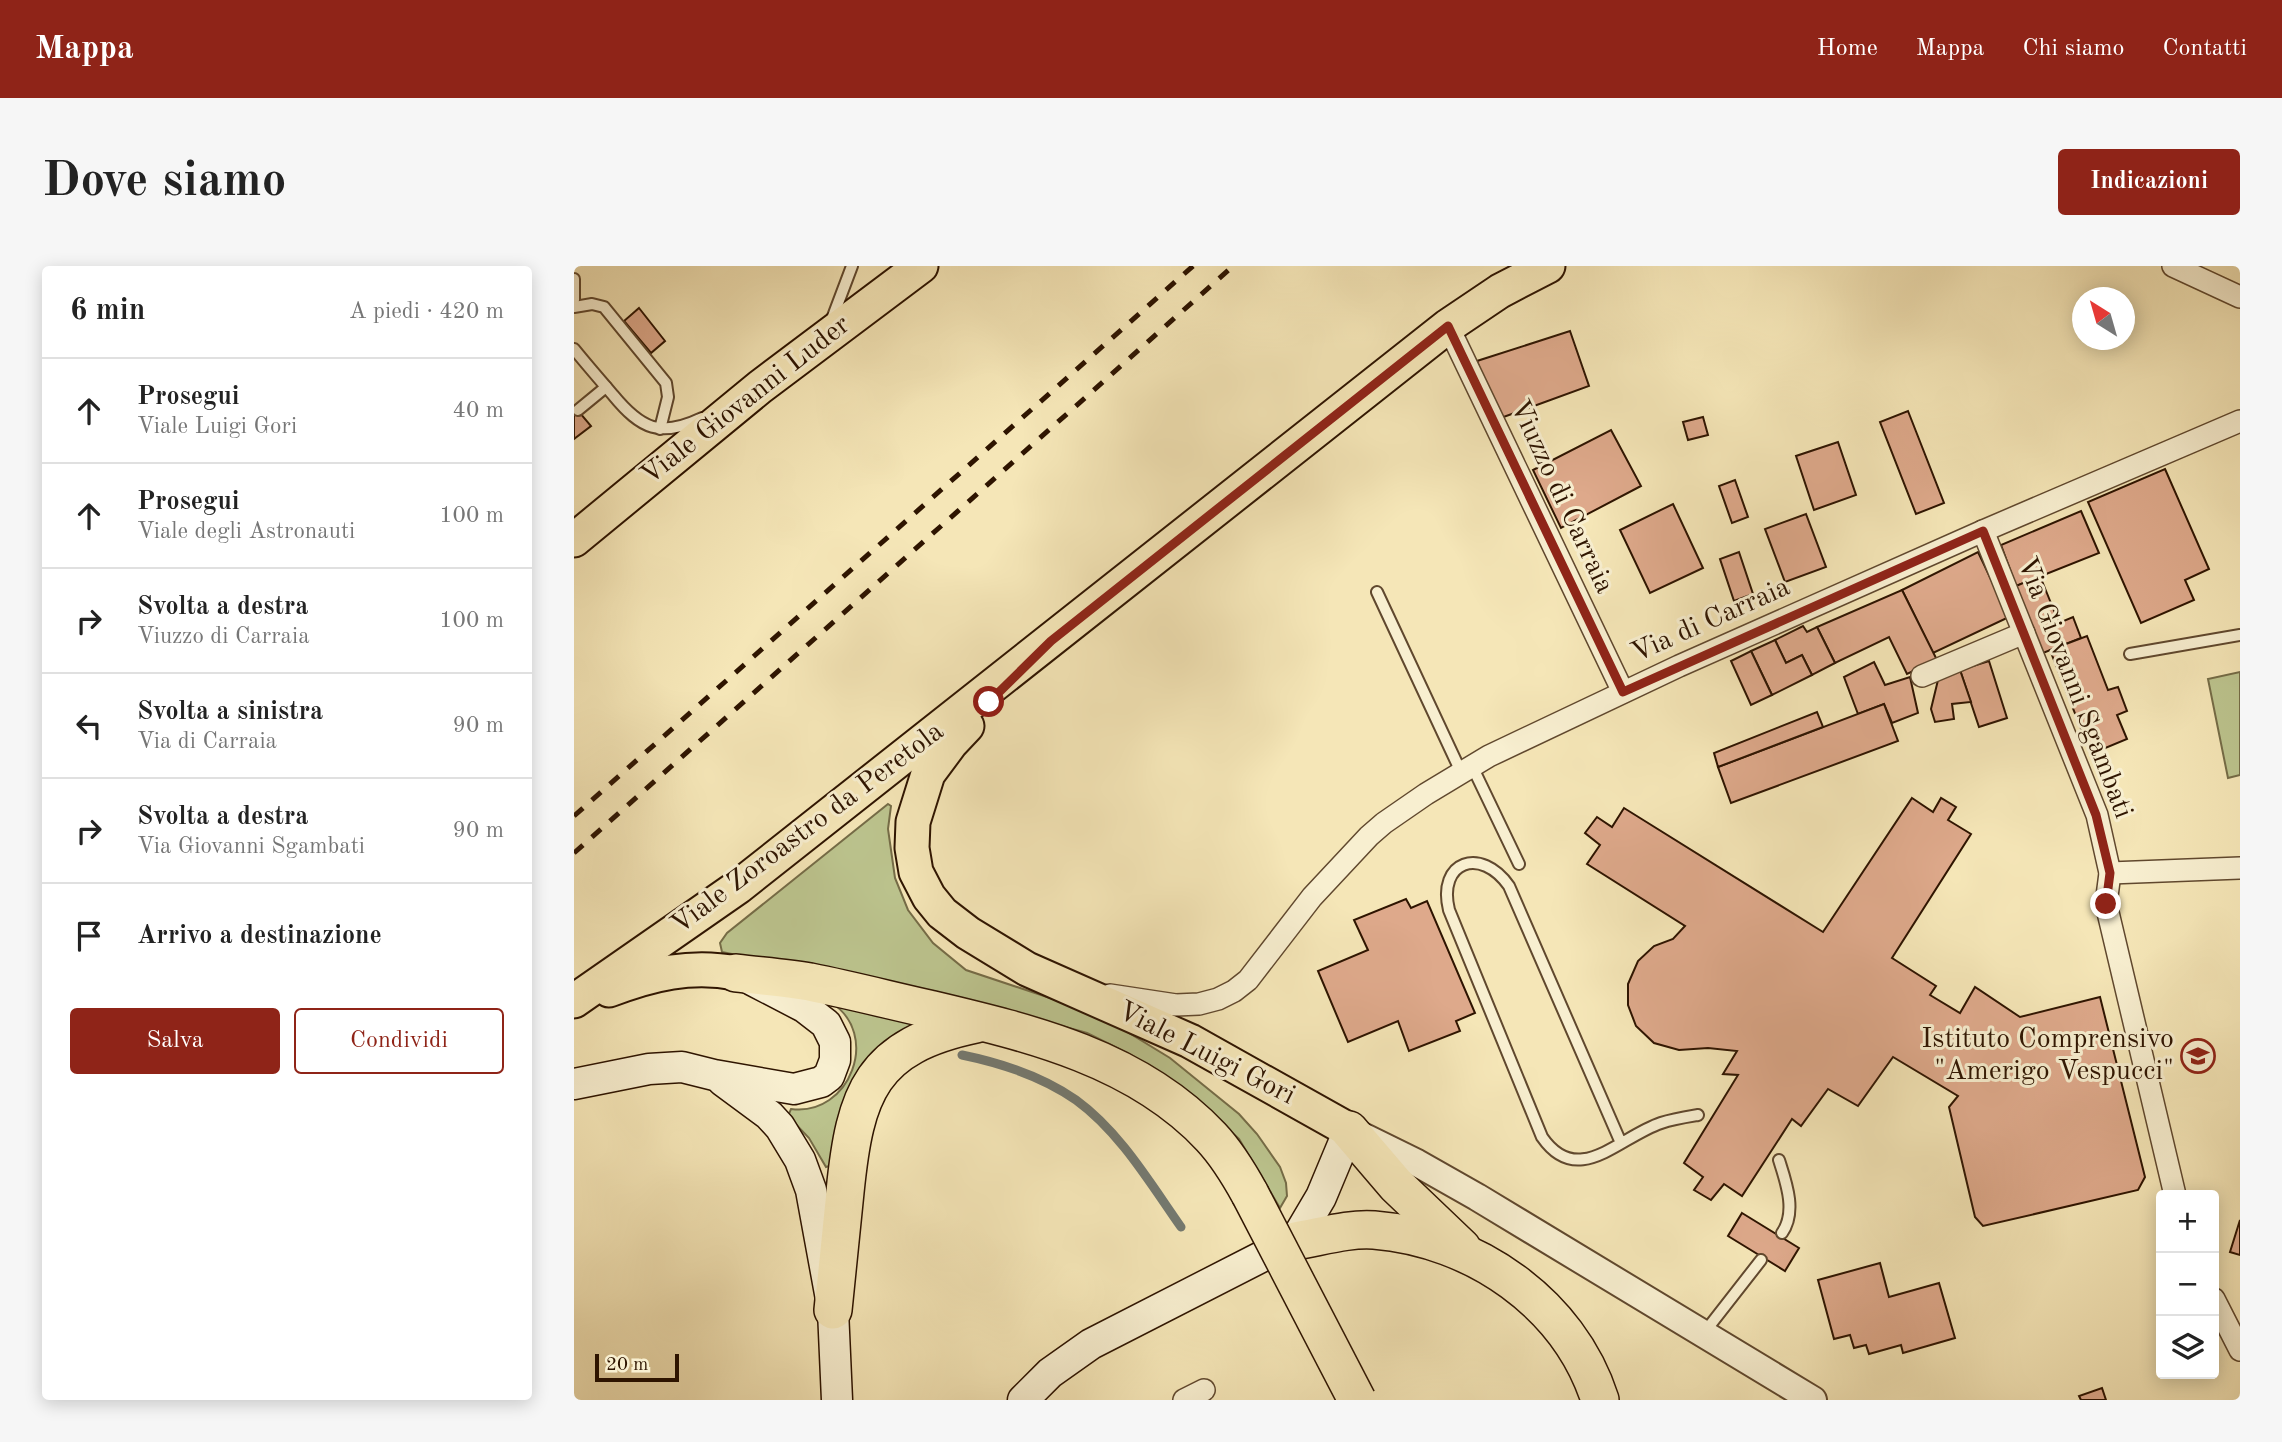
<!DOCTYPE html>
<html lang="it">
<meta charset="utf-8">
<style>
body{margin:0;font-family:"Old Standard TT",serif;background:#f6f6f6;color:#222}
.controls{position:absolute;right:21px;bottom:21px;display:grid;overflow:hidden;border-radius:7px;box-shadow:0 4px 18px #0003}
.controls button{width:63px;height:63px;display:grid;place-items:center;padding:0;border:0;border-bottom:2px solid #e0e0e0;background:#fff;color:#222;font:35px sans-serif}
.compass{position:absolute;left:1498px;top:21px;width:63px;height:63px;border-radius:50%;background:#fff;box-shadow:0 4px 18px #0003;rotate:323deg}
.scale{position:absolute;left:21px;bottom:18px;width:84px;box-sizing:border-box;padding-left:7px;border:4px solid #2e1400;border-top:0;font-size:19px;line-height:24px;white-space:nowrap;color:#2e1400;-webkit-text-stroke:5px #f8efd0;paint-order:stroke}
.stop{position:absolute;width:21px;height:21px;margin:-16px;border:5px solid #8f2418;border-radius:50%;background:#fff}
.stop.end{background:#8f2418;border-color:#fff;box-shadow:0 2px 7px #0008}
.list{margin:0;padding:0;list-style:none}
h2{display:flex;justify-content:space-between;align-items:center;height:91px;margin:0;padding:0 28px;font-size:30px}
h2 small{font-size:23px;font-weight:400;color:#767676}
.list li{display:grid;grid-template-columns:46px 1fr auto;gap:21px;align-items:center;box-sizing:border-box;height:105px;padding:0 28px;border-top:2px solid #e0e0e0}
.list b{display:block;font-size:26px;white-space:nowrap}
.list p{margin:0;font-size:23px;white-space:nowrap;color:#767676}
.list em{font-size:23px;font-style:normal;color:#767676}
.actions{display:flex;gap:14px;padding:21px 28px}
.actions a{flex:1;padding:16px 0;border:2px solid #8f2418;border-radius:7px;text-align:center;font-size:24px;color:#8f2418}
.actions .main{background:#8f2418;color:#fff}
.icon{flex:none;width:38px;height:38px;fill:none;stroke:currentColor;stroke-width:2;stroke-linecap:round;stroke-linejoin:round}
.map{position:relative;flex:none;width:1666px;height:1134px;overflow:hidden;border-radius:7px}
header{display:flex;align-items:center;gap:42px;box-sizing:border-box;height:98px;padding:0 35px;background:#8f2418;color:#fff}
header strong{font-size:33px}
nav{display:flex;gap:38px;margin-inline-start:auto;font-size:24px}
.intro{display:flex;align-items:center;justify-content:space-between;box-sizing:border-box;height:168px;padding:0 42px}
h1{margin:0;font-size:49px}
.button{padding:18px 32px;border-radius:7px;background:#8f2418;color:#fff;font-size:24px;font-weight:700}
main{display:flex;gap:42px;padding:0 42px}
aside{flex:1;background:#fff;border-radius:7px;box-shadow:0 4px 18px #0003}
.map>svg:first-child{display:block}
</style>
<header>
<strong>Mappa</strong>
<nav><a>Home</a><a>Mappa</a><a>Chi siamo</a><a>Contatti</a></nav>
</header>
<div class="intro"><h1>Dove siamo</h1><a class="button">Indicazioni</a></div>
<main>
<aside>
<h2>6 min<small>A piedi · 420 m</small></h2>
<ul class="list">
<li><svg class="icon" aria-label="ahead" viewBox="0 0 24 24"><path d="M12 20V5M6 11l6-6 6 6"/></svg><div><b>Prosegui</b><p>Viale Luigi Gori</p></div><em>40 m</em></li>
<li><svg class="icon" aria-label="ahead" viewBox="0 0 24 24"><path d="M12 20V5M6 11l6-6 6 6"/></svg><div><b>Prosegui</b><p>Viale degli Astronauti</p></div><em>100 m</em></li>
<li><svg class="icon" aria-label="right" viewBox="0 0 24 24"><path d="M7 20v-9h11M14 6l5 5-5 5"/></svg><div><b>Svolta a destra</b><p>Viuzzo di Carraia</p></div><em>100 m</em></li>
<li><svg class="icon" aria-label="left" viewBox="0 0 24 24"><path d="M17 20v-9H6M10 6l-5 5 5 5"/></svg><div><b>Svolta a sinistra</b><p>Via di Carraia</p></div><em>90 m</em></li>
<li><svg class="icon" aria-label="right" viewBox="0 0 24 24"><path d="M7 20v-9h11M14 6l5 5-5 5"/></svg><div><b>Svolta a destra</b><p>Via Giovanni Sgambati</p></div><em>90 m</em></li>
<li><svg class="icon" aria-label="arrive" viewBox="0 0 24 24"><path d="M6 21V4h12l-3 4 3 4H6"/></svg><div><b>Arrivo a destinazione</b></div></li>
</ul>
<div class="actions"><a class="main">Salva</a><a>Condividi</a></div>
</aside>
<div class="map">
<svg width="1666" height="1134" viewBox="0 0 1666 1134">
<rect width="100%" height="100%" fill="#f5e6b7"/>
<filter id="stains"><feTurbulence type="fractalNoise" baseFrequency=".00286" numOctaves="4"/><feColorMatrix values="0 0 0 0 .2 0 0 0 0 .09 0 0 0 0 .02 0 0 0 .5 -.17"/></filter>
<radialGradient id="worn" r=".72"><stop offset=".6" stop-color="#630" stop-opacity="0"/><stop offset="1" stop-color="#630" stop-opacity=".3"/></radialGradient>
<!-- green -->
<g fill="#bcc48e" stroke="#756c47" stroke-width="2">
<path d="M1666,406V509L1654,512L1634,413Z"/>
<path d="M314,538L317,540L314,563L321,612L334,644L359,677L392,704L524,748L596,792L665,848L683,868L706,901L712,917L713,930L706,942L665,873L636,847L598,815L556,788L513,767L420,741L148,686L146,677L153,667Z"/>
<path d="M256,736L351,752L262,898L252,901L235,872L214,850L217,843C276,851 308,767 256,736Z"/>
</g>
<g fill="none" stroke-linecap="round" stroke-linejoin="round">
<!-- stream -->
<path stroke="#747970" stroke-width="9" d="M388,789C427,797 469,811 502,834C546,866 576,917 607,961"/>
</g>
<!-- building -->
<g fill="#dea98b" stroke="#2e1400" stroke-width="2">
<path d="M65,42L91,75L77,87L50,55Z"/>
<path d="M996,65L1015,120L924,153L903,95Z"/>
<path d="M0,140L17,160L0,173Z"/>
<path d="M1334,145L1370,237L1342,248L1306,156Z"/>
<path d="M1129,151L1134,169L1114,174L1109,156Z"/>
<path d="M1037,164L1067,220L987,262L959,204Z"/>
<path d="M1264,176L1282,229L1240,244L1222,190Z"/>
<path d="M1591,203L1635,303L1611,314L1620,334L1567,357L1514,236Z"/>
<path d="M1161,214L1174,251L1158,257L1145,220Z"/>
<path d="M1099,238L1129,302L1076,327L1046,264Z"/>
<path d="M1507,245L1525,287L1442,320L1427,279Z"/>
<path d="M1232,248L1252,301L1211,316L1191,263Z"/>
<path d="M1165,286L1179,328L1160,335L1146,293Z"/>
<path d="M1404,286L1435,351L1359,387L1328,324Z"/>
<path d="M1466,310L1485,357L1499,351L1507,372L1469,387L1442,320Z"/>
<path d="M1328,324L1363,394L1333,408L1315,371L1261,397L1243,361Z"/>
<path d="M1229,360L1233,366L1243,361L1261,397L1238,409L1228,389L1212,397L1201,374Z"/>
<path d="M1513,370L1534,424L1544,421L1553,445L1543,449L1553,473L1517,488L1476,384Z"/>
<path d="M1201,374L1212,397L1228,389L1238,409L1198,429L1177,385Z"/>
<path d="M1177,385L1198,429L1177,439L1157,395Z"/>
<path d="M1415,395L1433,452L1405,461L1386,404Z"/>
<path d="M1300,396L1311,419L1336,411L1344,447L1318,457L1310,438L1284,448L1270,411Z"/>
<path d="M1386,404L1397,436L1378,438L1380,453L1361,456L1357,443L1364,414Z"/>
<path d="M1310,438L1324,475L1157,537L1144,501Z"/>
<path d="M1243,446L1249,461L1144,501L1140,487Z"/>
<path d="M1338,532L1359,546L1367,532L1382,541L1374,554L1397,568L1318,692L1362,720L1356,729L1386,747L1401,721L1446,751L1526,731L1571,911L1564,924L1409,960L1401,951L1375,841L1384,830L1319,791L1284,840L1254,823L1227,860L1218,853L1168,930L1150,918L1137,934L1120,924L1129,911L1110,897L1164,809L1149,808L1163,785L1134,782L1105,784L1080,777L1062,760L1054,739V718L1064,695L1080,680L1099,673L1111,660L1013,598L1026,579L1011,567L1023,551L1038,561L1050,542L1249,666Z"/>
<path d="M832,633L837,642L853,635L901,747L882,755L886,765L835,785L824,755L774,776L744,705L794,684L780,654Z"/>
<path d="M1168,947L1225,982L1211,1005L1154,970Z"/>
<path d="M1666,954V989L1656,986Z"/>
<path d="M1306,997L1315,1031L1365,1017L1381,1072L1329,1087L1327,1079L1295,1088L1292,1079L1280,1082L1276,1069L1260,1073L1244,1014Z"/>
<path d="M1528,1122L1532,1134H1507L1505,1130Z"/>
</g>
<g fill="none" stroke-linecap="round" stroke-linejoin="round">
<!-- service casing -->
<g stroke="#60482e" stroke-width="14">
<g id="service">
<path d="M0,13V34"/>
<path d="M0,41L18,38L30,41L92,117L94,131L86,163"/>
<path d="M258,53L278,0"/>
<path d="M0,83C13,99 26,114 39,129C67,163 86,172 128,152"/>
<path d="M4,144L32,121"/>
<path d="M803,326L887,506"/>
<path d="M1556,388L1666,369"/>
<path d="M898,500L945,598"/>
<path d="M1047,877L935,620C907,580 863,595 875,644L968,871C1004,923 1045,871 1087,857C1099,853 1112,851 1124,849"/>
<path d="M1205,894C1212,916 1223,946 1208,967"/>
<path d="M1130,1067L1187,994"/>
</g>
</g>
<!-- minor casing -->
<g stroke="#60482e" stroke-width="24">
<g id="minor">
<path d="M1599,0L1666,31"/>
<path d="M874,60L1049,426"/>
<path d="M1409,265L1523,549L1536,607L1532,638L1601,929"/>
<path d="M1348,410L1450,367"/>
<path d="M1536,607L1666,602"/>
<path d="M536,729L602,739L625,738L644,733L660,725L674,714L738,631L795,570L810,557L852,528L915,490L1105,400L1409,265L1666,155"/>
<path d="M1640,1033L1666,1084"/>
<path d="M610,1134L630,1124"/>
</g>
</g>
<!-- tertiary casing -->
<g stroke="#60482e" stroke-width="30">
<path id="tertiary" d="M784,868L843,897L903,931L1239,1134"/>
</g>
<!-- secondary casing -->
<g stroke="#2e1400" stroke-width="33">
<g id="secondary">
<path d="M149,815L195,849L206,861L226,894L237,924L259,1044L263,1134"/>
<path d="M0,818L75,803L108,801L140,809L220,823L247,816L255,810L261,794V776L252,758L230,741L178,714"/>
<path d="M721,975L747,931L775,864"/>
<path d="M449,1134L476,1107L517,1078L689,990"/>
</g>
</g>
<!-- primary casing -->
<g stroke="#2e1400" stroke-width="37">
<g id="primary">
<path d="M0,274L186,121L347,0"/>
<path d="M393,460L377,477L354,508L339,556L338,582L342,606L355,631L368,647L394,667L453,703L616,775L775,864"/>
<path d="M35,724C77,708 117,698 162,707"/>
<path d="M0,735L164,621L874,60L926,25L974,0"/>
</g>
</g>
<!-- trunk casing -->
<g stroke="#2e1400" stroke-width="40">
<g id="trunk">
<path d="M162,707C186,710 211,712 236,716C276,724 315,734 355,743C456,767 563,792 637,871C653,888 665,908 676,928"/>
<path d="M775,864L822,919L888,982"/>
<path d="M721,975C746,971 775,962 800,964C900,972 995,1037 1026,1134"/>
<path d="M259,1044C263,1005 267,965 271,926C281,826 297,780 402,758"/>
</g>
</g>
<!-- service -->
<use href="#service" stroke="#f8efd0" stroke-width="10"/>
<!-- minor -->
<use href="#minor" stroke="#f8efd0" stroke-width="21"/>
<!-- tertiary -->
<use href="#tertiary" stroke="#f8efd0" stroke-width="26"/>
<!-- secondary -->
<use href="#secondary" stroke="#f8efd0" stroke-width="30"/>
<!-- primary -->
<use href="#primary" stroke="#f5e6b7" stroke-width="33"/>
<!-- trunk -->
<use href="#trunk" stroke="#f5e6b7" stroke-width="37"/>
<!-- rail -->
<g stroke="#2e1400" stroke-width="5" stroke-dasharray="12 12" stroke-linecap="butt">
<path d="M0,550L619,0"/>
<path d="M0,587L659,0"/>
</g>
<!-- trunk-bridge casing -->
<g stroke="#2e1400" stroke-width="40" stroke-linecap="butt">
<path id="trunk-bridge" d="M676,928L783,1134"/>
</g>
<!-- trunk-bridge -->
<use href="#trunk-bridge" stroke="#f5e6b7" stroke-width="37"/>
</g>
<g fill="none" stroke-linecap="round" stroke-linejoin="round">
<!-- route -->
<path stroke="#8f2418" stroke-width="9" d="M415,436L477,375L874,60L1049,426L1409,265L1522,549L1536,607L1532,638"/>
</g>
<!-- icons -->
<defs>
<g id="school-ring" transform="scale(1.75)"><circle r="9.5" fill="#f8efd0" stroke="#8f2418" stroke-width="1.5"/><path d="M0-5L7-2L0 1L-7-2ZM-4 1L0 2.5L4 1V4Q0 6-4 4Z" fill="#8f2418"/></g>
</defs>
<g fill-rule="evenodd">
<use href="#school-ring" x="1624" y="790"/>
</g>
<g text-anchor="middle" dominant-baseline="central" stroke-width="6" stroke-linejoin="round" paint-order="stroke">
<!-- street labels -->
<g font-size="28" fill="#2e1400" stroke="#f8efd0">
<text transform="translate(172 135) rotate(-38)">Viale Giovanni Luder</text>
<text transform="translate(987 231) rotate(65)">Viuzzo di Carraia</text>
<text transform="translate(1137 355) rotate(-24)">Via di Carraia</text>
<text transform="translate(1500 422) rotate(69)">Via Giovanni Sgambati</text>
<text transform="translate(234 563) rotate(-37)">Viale Zoroastro da Peretola</text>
<text transform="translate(632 788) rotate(27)">Viale Luigi Gori</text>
</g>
<!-- poi labels -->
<g font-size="28" fill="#2e1400" stroke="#f8efd0" text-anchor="end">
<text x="1600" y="774">Istituto Comprensivo<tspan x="1600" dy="32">"Amerigo Vespucci"</tspan></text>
</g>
</g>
<rect width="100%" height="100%" filter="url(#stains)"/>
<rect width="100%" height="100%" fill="url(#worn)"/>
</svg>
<div class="controls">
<button>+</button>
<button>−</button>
<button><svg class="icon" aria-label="layers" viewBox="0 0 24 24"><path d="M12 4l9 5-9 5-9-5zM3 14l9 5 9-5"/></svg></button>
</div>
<svg class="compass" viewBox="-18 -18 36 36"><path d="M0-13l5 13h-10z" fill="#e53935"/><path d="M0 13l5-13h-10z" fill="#767676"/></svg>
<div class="scale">20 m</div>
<div class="stop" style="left:415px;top:436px"></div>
<div class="stop end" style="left:1532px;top:638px"></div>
</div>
</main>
